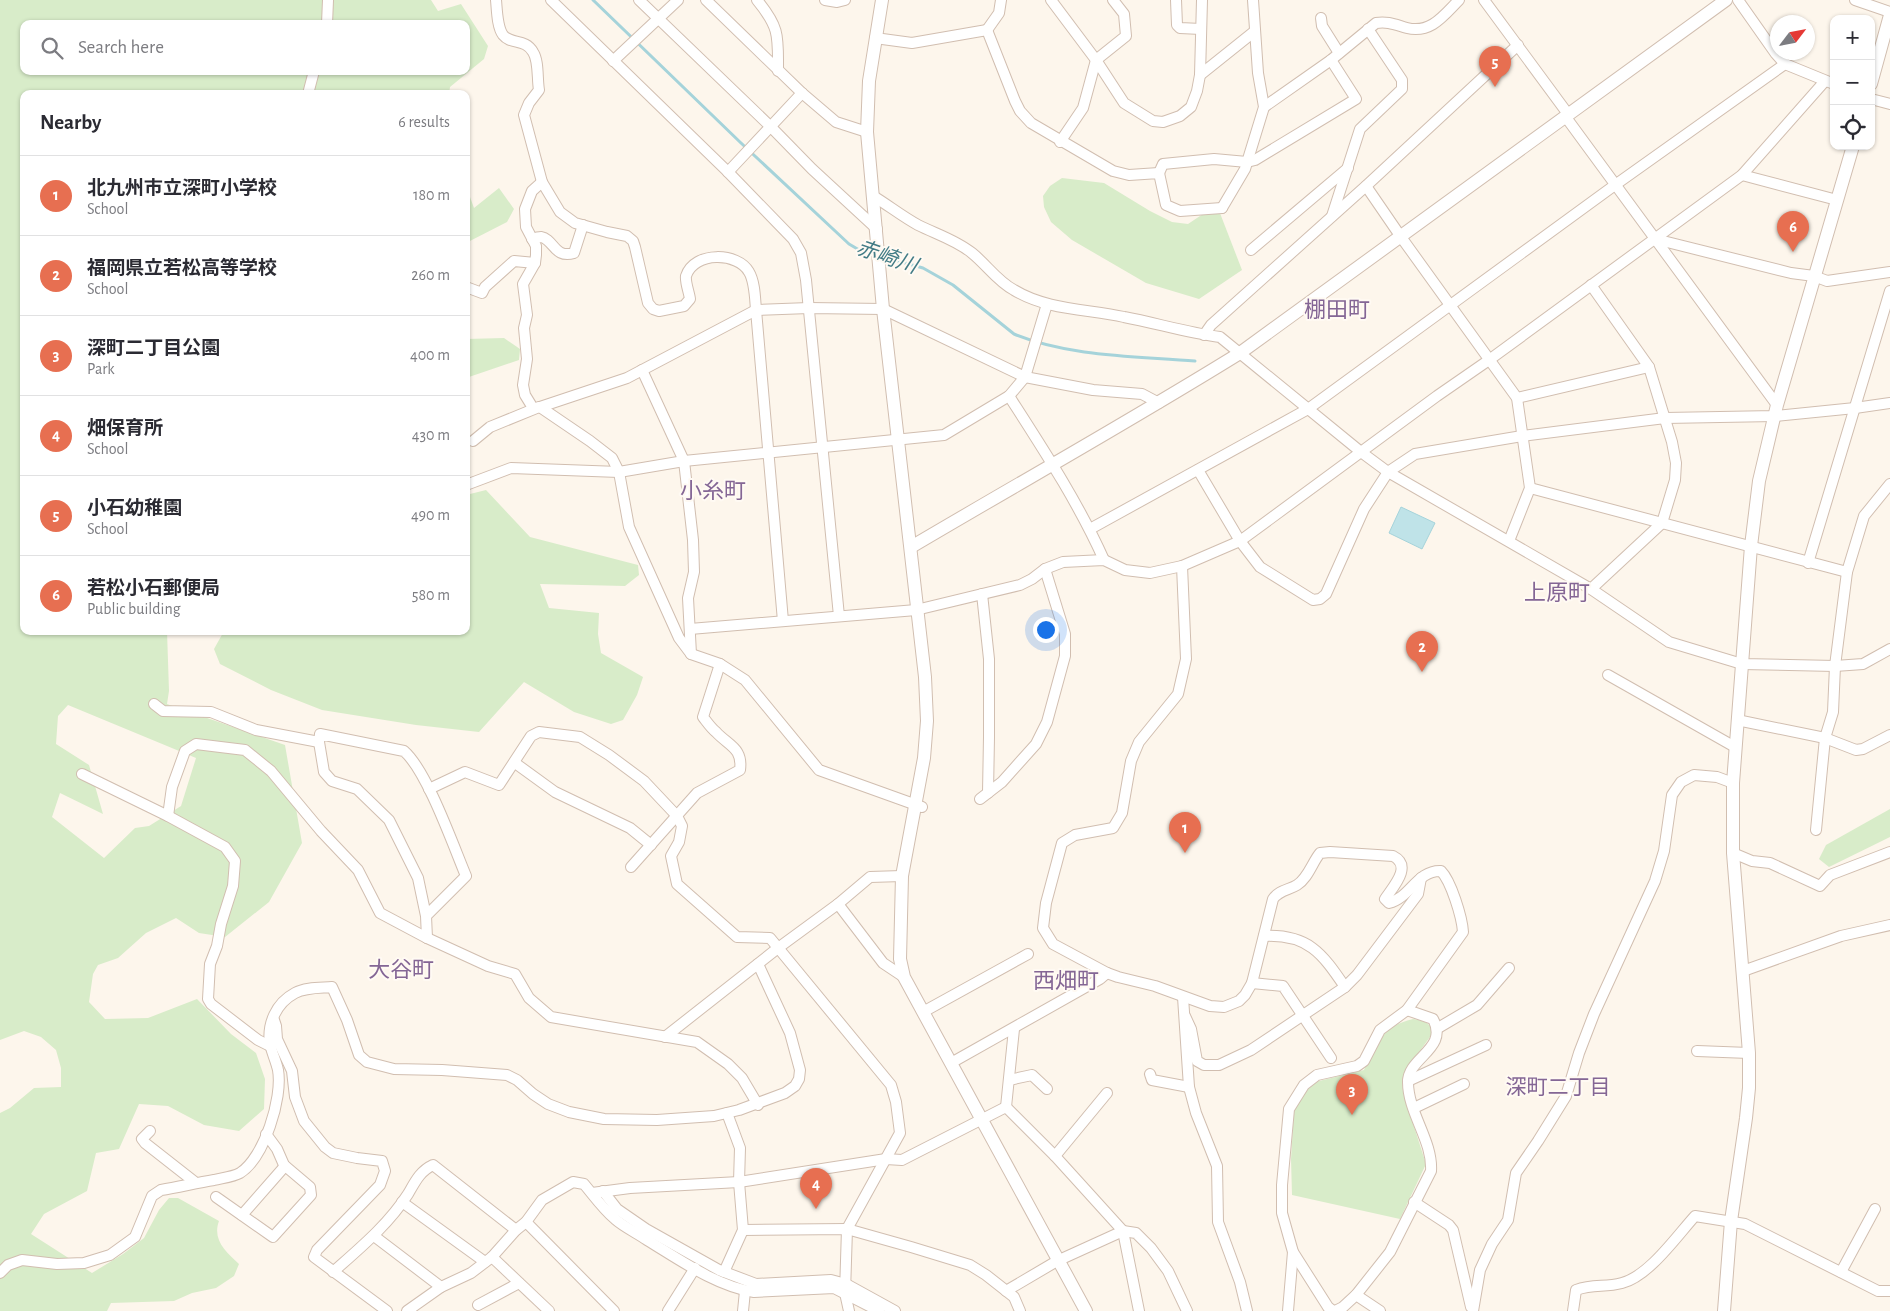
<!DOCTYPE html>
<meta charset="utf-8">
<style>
body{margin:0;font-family:"Alegreya Sans","Noto Sans JP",sans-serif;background:#f7f7f7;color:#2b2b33}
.controls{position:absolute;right:15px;top:15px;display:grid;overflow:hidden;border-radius:10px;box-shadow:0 1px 4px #0004}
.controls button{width:45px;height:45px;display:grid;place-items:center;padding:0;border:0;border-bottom:1px solid #e1e1e2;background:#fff;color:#2b2b33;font:25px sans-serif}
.compass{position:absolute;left:1770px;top:15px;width:45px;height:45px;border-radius:50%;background:#fff;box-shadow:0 1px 4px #0004;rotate:58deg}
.you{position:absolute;left:1045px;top:629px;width:18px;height:18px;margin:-12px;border:4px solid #fff;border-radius:50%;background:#1a73e8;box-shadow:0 0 0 8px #1a73e833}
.badge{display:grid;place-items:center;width:32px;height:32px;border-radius:50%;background:#e76f51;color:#fff;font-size:16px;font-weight:700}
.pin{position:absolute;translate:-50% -41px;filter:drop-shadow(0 1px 2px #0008)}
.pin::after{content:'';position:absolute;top:26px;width:18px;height:15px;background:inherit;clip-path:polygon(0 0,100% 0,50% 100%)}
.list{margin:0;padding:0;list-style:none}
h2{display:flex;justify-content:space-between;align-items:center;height:65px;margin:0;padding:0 20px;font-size:21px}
h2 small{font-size:16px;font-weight:400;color:#7c7c81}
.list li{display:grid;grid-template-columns:32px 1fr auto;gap:15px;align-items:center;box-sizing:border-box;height:80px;padding:0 20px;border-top:1px solid #e1e1e2}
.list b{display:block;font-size:19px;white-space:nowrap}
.list p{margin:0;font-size:16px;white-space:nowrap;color:#7c7c81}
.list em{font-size:16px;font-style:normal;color:#7c7c81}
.icon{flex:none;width:28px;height:28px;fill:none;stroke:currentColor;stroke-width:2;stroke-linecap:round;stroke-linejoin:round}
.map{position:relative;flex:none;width:1890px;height:1311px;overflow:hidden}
.search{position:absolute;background:#fff;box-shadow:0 1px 4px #0004;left:20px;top:20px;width:450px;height:55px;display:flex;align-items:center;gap:12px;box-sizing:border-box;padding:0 18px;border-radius:10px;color:#7c7c81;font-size:19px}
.panel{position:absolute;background:#fff;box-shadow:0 1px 4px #0004;left:20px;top:90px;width:450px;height:545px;border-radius:10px}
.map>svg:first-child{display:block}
</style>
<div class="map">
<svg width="1890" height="1311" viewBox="0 0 1890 1311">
<rect width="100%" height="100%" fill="#fdf6ec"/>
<!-- green -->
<g fill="#d8ecc9" fill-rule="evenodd">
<path d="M0,0H431L438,11L461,4L488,46L484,59L450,87L449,94H24V631H167L169,691L167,704L285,745L302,843L269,902L225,937L199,933L176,918L146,933L118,958L98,965L93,974L89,1002L105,1019L148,1018L197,999L231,1034L256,1053L265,1079L264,1109L239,1131L204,1125L168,1106L139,1104L119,1149L96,1153L87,1191L44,1214L31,1234L92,1273L123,1254L144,1238L159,1210L169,1198H178L219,1221C212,1240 226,1252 239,1264L234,1276L216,1288L192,1293L174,1301L111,1303L107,1311H0V1113L10,1108L34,1088L61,1087V1068L56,1050L41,1037L24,1031L0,1040ZM24,24H466V71H24ZM68,705L196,758L181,806L149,826L135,828L104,858L52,817L60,793L103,814L89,765L56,744L58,716Z"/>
<path d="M1062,178L1104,183L1150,211L1172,222L1188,224L1206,212L1218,208L1242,270L1199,299L1146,283L1072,240L1051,222L1044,207L1043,196L1050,186Z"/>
<path d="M466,186L474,208L499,188L514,209L507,222L466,243Z"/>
<path d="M504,338L520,349L519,360L466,378V339Z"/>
<path d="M486,490L530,537L638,565L639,575L625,586L540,584L549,608L599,613L598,634L601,653L643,677L637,695L623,720L611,724L574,712L524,682L479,732L416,725L322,710L271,690L220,664L214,649L224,631H466V495Z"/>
<path d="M1890,809V837L1829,867L1819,859L1826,845Z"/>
<path d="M1413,1019C1423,1021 1432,1022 1432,1034L1405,1072L1402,1080L1403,1092L1426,1164L1400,1219L1292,1195L1291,1159L1294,1110L1302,1096L1311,1085L1319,1081L1364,1070C1377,1044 1382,1026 1413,1019Z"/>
</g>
<!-- water -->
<path fill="#bfe3e8" stroke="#a5d3da" d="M1401,507L1435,523L1422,549L1389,533Z"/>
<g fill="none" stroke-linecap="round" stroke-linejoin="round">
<!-- stream -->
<g stroke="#a5d3da" stroke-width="3">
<path d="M593,0L741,143L849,244L866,254L874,255"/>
<path d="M880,256L923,268L953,285L1014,334C1070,357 1136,356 1195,361"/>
</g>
<!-- minor casing -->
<g stroke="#d1beb0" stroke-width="12">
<g id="minor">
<path d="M496,0C497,10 497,27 503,35C511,45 525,38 533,52C539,61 537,79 539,90L529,103L524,115L542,182L560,212L575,223L607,232L627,236L633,241L635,247L648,303L653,309L659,311L684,306L690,299C689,292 685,282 686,276C694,251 738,252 749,272C755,282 755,299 756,310L783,621"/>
<path d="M551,0L728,172L793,239L801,253L806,280L839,616"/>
<path d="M639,0L771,127L812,169L877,229"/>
<path d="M706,0L802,93L836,122L867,132"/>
<path d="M757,0C780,28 778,36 778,71"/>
<path d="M825,0L837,2L845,0"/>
<path d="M1051,0L1096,60L1124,103L1153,121L1163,122L1180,116L1191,107L1197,91L1200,75L1202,0"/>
<path d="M1176,0L1177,25L1180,28L1201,29"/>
<path d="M1484,0L1568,114"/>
<path d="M1738,0L1776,54L1785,64L1834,84"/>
<path d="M1855,0L1890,12"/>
<path d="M1321,18L1322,26L1339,53"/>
<path d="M327,24L328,0"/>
<path d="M987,30L999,13L1001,0"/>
<path d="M875,38L912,43L987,30L1015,101L1020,111L1031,123L1113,171L1129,175L1159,173L1166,205L1180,211L1222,208"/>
<path d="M613,61L678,0"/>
<path d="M1200,75L1255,31"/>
<path d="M308,94L314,71"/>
<path d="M1871,99L1890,104"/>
<path d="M1264,107L1331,60L1376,23C1388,21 1396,25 1407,28C1431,34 1444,15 1459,0"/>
<path d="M1565,116L1777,405"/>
<path d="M1060,142L1083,108L1096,60L1126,36L1124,14L1113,0"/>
<path d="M728,172L802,93"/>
<path d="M1159,173L1163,164L1214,159L1247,162L1255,160L1356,99L1331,60"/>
<path d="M1742,175L1837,200"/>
<path d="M1366,186L1401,237L1517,398L1530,488L1509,541"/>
<path d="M873,196C888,205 903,217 918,225C936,234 956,240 972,253C987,265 997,281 1014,290C1047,310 1087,309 1124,317C1156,323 1188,333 1220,337L1361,452L1388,472L1591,589L1669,642L1742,664L1835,666L1863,664L1890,649"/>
<path d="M1222,208L1245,169L1264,107L1258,73L1253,0"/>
<path d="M1332,216L1360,129L1402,89V80L1368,29"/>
<path d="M532,239C535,238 538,237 541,237C554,239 554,259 574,253L583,225"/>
<path d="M1655,239L1791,273L1814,276L1827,281L1890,272"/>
<path d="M1251,250L1348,168"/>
<path d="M466,287L482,293L485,287L514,261L535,263"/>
<path d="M1204,335L1211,325L1366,186L1518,45"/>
<path d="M642,370L684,461L693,540L694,572L688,598L691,654"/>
<path d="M1009,396C1043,449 1078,502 1104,560"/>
<path d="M1517,398L1649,367"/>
<path d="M533,408L525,395L523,385L527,359L524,328L527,315L523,284L535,263L536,255V246L526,227L525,209L532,191L542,182"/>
<path d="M473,441L490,427L539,407"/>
<path d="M1198,470L1240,541L1260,567L1313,600L1320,599L1326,594L1364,509L1388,472L1415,454L1522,436L1665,418L1775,416L1855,408L1890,403"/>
<path d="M466,485L511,468L619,472L684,461L944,435L1009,396L1025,377L1047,304"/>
<path d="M1530,488L1847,572"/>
<path d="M1090,529L1308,409L1615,185L1785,64"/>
<path d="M1808,563L1890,291"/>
<path d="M1182,566L1186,659L1178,694L1139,742L1131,761L1122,813L1113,828L1075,835L1062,843L1046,903L1043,928L1053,944L1107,973L1118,977L1155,986L1210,1006L1224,1007L1239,1001L1245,995L1252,983L1273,899C1279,890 1289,890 1297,885C1308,878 1312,863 1320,853L1330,852L1393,856C1413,866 1393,887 1385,899L1389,903C1410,898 1417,870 1441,871C1451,881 1462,917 1463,932L1407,1010L1380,1030L1364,1061L1357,1066L1317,1075L1304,1085L1289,1109L1282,1185V1213L1293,1252L1328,1307L1333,1311"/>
<path d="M1591,589L1662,523L1675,480L1676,463L1672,442L1649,367L1591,285"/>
<path d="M982,594L989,659V737L988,793"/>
<path d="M690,629L916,610L1020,585L1032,579L1045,569L1063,562L1104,560L1125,570L1150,573L1182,566L1240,541L1437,396L1489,360L1742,175L1825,81"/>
<path d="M1608,675L1735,747"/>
<path d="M154,704L163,711L211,712L256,730L319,742"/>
<path d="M1737,720L1825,738L1856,750L1863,749L1890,735"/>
<path d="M515,763L555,792L630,828L651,845"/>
<path d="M82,774L168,816L225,847L235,861L233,886L221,924L217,946L210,964L208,999L211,1004L258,1040L270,1046"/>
<path d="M429,789L465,772L499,785L531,736L539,732L580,737L609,755L644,781L677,816L682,826L679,842L671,856L677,884L737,937L770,938L891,1085L896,1102L900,1133L847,1229L845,1293L849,1311"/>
<path d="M980,799L1002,782L1036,744L1047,722L1065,656V634L1045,569"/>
<path d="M922,807L819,770L745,680L720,664L691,654L679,638L629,527L619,472L612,458L590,441L540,407L627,378L756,310L809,308L883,309L1025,377L1093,390L1142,394L1159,403"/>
<path d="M168,816L172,787L185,751L196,744L245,750L271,771L321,831L358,870L380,913L427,938L488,966L515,974L529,998L551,1017L697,1042L728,1064L742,1078L758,1105"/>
<path d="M1816,830L1825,738L1833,712L1835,666L1847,572L1864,516L1890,484"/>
<path d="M1733,853L1752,861L1770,863L1820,886L1830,875L1890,852"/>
<path d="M631,867L697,793L740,770C743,748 729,746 716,732C711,728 707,722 703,717L720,664"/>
<path d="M838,904L883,963L904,977"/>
<path d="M426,916L466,876C453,845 427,771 404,751L320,734L319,742L324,772L332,781L357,789L389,820L418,878L426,916L427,938"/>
<path d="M1264,936C1308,934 1322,953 1345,987"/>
<path d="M1743,971L1841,936L1890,925"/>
<path d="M1252,983L1283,986L1331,1058"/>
<path d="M1183,997L1189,1087L1196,1113L1217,1166L1218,1222L1240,1282L1247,1311"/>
<path d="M923,1012L1028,954"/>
<path d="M1185,1016L1191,1029L1197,1061L1204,1065H1219L1251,1050L1345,987L1357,975L1418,894L1421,878"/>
<path d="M274,1020L276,1026L277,1039L292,1071L295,1097L304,1121L325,1147L333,1153L357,1158L382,1161L385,1171L380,1185L317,1250L314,1257L387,1311"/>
<path d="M1438,1028L1477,1005L1509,968"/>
<path d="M665,1037L778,948L838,904L870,877L902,876"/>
<path d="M1697,1051L1749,1053"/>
<path d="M951,1063L1100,979L1107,973"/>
<path d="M1150,1074L1152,1080L1189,1087"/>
<path d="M1009,1080L1032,1075L1047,1089"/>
<path d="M1408,1081L1486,1045"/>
<path d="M1006,1107L1055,1156L1123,1231L1139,1311"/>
<path d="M1006,1107L1014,1029"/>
<path d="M1414,1108L1464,1084"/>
<path d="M150,1131L142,1139L145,1143L196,1183"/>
<path d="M1055,1156L1107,1093"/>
<path d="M603,1191L617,1209L646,1229L719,1270L756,1284L831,1280L846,1284L895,1311"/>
<path d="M592,1193L630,1188L739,1182L886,1159L902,1160L1006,1107"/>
<path d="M216,1197L273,1237L311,1195L310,1187L284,1165L277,1149L266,1134"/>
<path d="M402,1202L485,1262"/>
<path d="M1414,1202L1449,1225L1453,1230L1471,1307"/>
<path d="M242,1215L285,1166"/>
<path d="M526,1222L614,1311"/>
<path d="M743,1230L847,1229L911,1247L970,1265L986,1275L1014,1297L1020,1311"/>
<path d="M374,1236L441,1287"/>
<path d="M492,1257L549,1311"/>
<path d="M333,1272C360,1248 388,1225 408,1194C415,1182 420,1171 433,1165L516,1230"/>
<path d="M724,1272L743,1230L739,1182L740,1148L727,1113"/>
<path d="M1841,1272L1875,1209"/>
<path d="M0,1273L8,1265L22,1260L57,1264L84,1263L110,1255L135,1237L152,1196L161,1190C179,1187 196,1183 214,1180C222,1178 233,1177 240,1173C264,1158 283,1098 278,1070C276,1061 272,1053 270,1044C267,1024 276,1003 295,993C306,987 321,988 332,987L347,1020L359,1055L367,1062L394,1069L442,1070L507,1075L517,1080L533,1094L548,1104L569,1112L604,1119L657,1120L714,1116L739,1110L785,1093L795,1086L799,1079L800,1070L790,1033L758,964"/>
<path d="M1006,1291L1057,1261L1123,1231L1136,1233L1151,1248L1168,1271L1187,1311"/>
<path d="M1356,1295L1380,1311"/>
<path d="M478,1305L519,1283"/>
<path d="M407,1311L441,1287L471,1273L492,1257L516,1230L526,1222L542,1200L573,1182L584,1184C594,1196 603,1209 615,1219C624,1227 637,1233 647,1240C680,1260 716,1286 754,1292L834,1288L879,1311"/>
<path d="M668,1311L695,1268"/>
<path d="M743,1311L745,1291"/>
<path d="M1288,1311L1293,1252"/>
<path d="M1335,1311L1343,1307L1356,1295L1390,1252L1431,1171C1433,1141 1408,1113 1408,1082C1408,1057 1449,1049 1433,1019L1407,1010"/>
<path d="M1473,1311L1480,1270L1492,1244L1508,1220L1516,1173L1538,1141L1566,1096L1579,1053L1594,1014L1655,881L1664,851L1672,795L1681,782L1694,775L1717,777L1733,783"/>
<path d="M1573,1311L1576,1290C1594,1283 1604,1288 1622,1283C1649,1276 1676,1237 1695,1216L1745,1224L1878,1291H1890"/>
</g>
</g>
<!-- tertiary casing -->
<g stroke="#d1beb0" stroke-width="14">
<g id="tertiary">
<path d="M882,0L869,81L867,132L883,309L925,677L927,721L924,758L902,876L900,959L904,977L1086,1311"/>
<path d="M1871,84L1890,15"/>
<path d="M911,547C1021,482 1132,420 1240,353L1726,0"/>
<path d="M1724,1311L1731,1221L1746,1118L1749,1088V1053L1733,853V783L1751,546L1759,481L1777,405L1853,146"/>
</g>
</g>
<!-- minor -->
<use href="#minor" stroke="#fff" stroke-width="10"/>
<!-- tertiary -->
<use href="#tertiary" stroke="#fff" stroke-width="12"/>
</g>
<g text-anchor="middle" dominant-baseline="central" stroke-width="4" stroke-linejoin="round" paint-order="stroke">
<!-- water labels -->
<g font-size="21" font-style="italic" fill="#437c86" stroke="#fffaf3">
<text transform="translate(887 257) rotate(19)">赤崎川</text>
</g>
<!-- neighbourhood labels -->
<g font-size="21" fill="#846695" stroke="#fffaf3">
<text x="1558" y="1087">深町二丁目</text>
</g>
<!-- quarter labels -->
<g font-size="22" fill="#846695" stroke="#fffaf3">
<text x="1337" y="310">棚田町</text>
<text x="713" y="491">小糸町</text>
<text x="1557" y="593">上原町</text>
<text x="401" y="970">大谷町</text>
<text x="1066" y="981">西畑町</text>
</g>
</g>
</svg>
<div class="controls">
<button>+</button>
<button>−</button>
<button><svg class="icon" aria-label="locate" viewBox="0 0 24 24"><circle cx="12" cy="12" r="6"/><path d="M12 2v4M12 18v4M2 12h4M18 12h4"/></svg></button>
</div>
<svg class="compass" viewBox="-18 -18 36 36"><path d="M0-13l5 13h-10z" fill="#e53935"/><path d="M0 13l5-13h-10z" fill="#7c7c81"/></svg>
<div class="you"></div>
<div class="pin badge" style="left:1185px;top:853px">1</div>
<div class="pin badge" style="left:1422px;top:672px">2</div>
<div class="pin badge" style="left:1352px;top:1115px">3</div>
<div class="pin badge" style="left:816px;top:1209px">4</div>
<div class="pin badge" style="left:1495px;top:87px">5</div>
<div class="pin badge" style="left:1793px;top:252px">6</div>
<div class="search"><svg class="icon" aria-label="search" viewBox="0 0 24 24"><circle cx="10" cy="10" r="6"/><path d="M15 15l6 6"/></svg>Search here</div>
<section class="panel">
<h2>Nearby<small>6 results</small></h2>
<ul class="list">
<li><span class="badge">1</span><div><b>北九州市立深町小学校</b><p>School</p></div><em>180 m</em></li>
<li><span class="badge">2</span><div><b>福岡県立若松高等学校</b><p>School</p></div><em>260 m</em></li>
<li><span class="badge">3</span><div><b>深町二丁目公園</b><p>Park</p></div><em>400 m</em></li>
<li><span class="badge">4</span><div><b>畑保育所</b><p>School</p></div><em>430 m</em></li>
<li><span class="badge">5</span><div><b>小石幼稚園</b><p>School</p></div><em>490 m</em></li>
<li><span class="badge">6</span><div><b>若松小石郵便局</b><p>Public building</p></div><em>580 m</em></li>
</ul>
</section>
</div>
